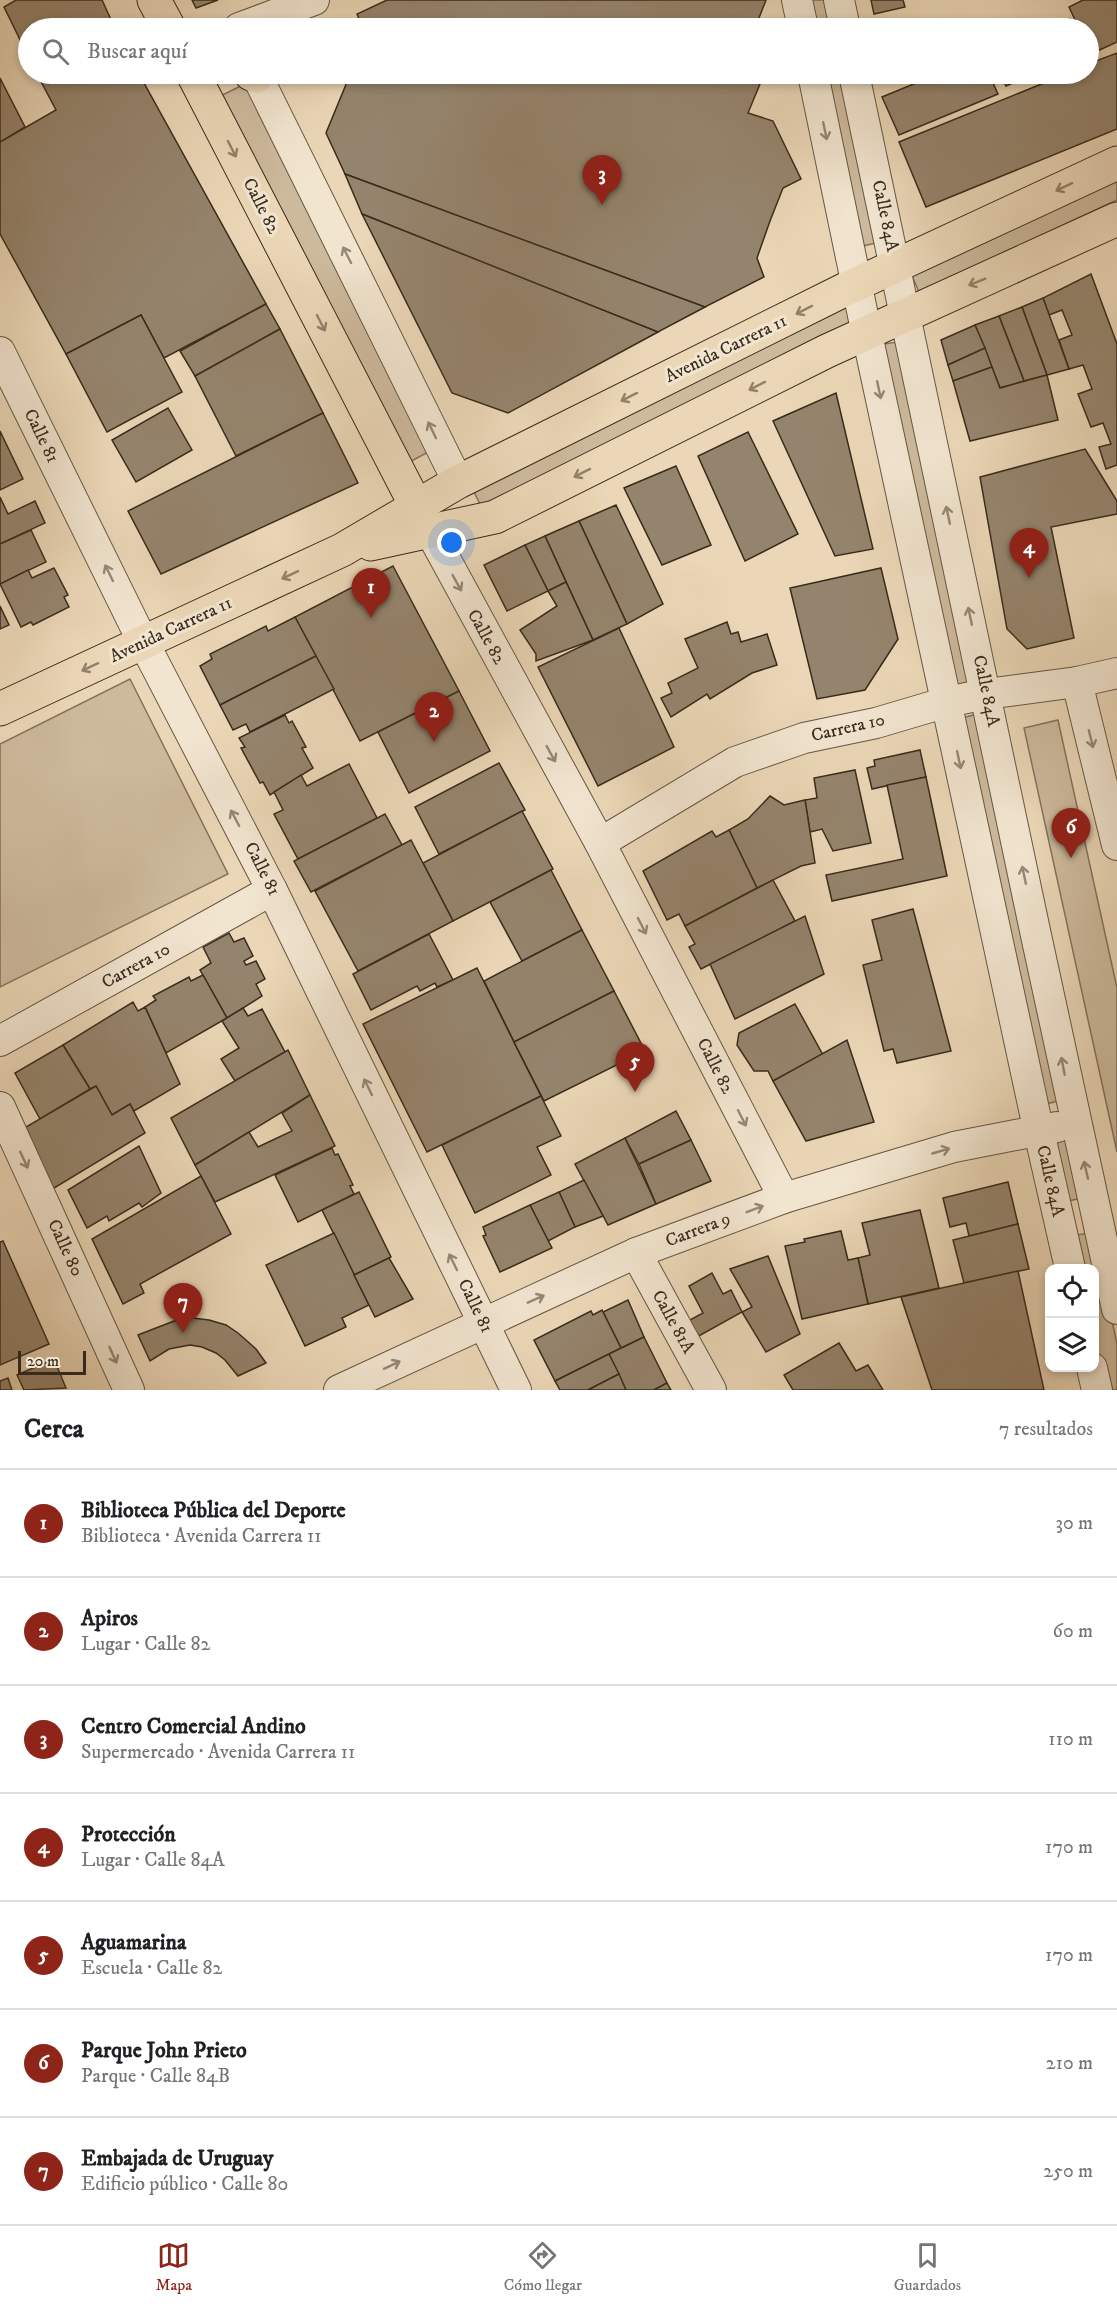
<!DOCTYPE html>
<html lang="es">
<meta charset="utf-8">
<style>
body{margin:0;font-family:"IM FELL DW Pica",serif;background:#f6f6f6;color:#202124}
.controls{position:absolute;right:18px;bottom:18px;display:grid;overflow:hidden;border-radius:12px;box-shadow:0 3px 9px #0003}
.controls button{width:54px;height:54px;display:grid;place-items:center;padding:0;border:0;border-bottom:2px solid #e0e0e0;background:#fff;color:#202124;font:30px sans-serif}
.scale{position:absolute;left:18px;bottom:15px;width:68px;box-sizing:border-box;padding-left:6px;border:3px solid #382b1c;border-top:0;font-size:16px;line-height:21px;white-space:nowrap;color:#382b1c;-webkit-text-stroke:4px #f2e5d0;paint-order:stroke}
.you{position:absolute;left:452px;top:543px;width:21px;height:21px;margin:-15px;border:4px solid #fff;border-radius:50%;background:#1a73e8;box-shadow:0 0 0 9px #1a73e833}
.badge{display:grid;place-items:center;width:39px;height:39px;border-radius:50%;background:#8f2418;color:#fff;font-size:20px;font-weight:700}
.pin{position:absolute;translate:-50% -50px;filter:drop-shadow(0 2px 3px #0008)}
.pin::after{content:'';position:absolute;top:32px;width:21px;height:18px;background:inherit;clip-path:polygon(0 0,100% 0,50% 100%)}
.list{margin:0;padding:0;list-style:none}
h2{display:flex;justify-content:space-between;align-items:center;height:78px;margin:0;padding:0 24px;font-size:26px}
h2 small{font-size:20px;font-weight:400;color:#757577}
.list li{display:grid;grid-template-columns:39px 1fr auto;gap:18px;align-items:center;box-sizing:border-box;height:108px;padding:0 24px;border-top:2px solid #e0e0e0}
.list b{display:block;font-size:22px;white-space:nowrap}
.list p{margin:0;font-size:20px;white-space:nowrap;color:#757577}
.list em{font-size:20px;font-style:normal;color:#757577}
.icon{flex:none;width:33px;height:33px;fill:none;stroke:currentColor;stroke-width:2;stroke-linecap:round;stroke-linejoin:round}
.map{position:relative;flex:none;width:1117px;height:1390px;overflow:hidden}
.search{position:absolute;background:#fff;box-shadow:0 3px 9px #0003;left:18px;right:18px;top:18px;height:66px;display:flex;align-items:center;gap:15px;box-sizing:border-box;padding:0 21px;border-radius:33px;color:#757577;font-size:22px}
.sheet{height:834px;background:#fff}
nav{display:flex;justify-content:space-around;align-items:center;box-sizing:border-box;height:84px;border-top:2px solid #e0e0e0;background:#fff;font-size:16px;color:#757577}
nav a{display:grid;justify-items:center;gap:3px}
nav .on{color:#8f2418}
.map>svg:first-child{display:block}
</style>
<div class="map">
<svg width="1117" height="1390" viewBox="0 0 1117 1390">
<rect width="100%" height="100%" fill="#ebd7b7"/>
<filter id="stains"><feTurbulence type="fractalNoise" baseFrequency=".00333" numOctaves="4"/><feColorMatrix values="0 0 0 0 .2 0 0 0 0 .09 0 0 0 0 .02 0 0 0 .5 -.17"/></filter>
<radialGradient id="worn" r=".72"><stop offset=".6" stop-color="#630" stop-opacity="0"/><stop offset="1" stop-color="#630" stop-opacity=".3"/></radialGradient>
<!-- green -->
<g fill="#cdba9d" stroke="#82725c" stroke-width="1.5">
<path d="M806,0H828L834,28H812Z"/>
<path d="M822,74H844L880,242L859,247Z"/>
<path d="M249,82L436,448L404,465L216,98Z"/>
<path d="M1117,172V200L919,292L909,269Z"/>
<path d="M849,297L854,323L481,506L470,484Z"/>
<path d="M897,342L970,685L951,690L878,345Z"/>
<path d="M130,679L228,874L0,987V744Z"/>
<path d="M977,714L1062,1100L1042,1105L958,719Z"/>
<path d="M1058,720L1117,988V1152L1024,728Z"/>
<path d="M1068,1136L1082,1198L1064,1202L1050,1140Z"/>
<path d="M1093,1232L1117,1344V1390H1106L1095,1339L1094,1268H1079L1072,1236Z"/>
</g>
<!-- building -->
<g fill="#95846d" stroke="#382b1c" stroke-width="1.5">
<path d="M16,0H102L113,24L104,28H28V56L4,7Z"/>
<path d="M192,0H218L196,8Z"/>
<path d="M387,0H766L755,28H363L357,14Z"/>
<path d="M871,0H903L905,7L874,14Z"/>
<path d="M1083,0H1117V42L1091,54L1088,48V28H1079L1069,7Z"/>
<path d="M1070,19L1074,28H1049Z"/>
<path d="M1117,53V129L926,207L899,142L1066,74H1088V64Z"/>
<path d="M37,74H139L266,304L164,358L141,315L66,354L0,234V142L56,110Z"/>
<path d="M335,74H739L738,75L760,84L748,113L773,121L801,179L783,188L770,221L757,258L764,277L705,307L345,174L326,133L347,82L334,77Z"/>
<path d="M938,74H989L998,94L899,135L882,97Z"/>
<path d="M1000,74H1035L1006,86Z"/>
<path d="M0,78L25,127L0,142Z"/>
<path d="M345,174L705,307L658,332L362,214Z"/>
<path d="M362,214L658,332L508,413L452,393Z"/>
<path d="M1091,274L1117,344V465L1106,469L1099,447L1111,444L1103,423L1091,427L1078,394L1092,389L1083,365L1069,369L1059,340L1072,335L1062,310L1049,315L1043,298Z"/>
<path d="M1043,298L1069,369L1047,375L1022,307Z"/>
<path d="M266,304L280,329L195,376L180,351Z"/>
<path d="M1022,307L1047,375L1024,381L999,316Z"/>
<path d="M141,315L182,392L107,432L66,354Z"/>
<path d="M999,316L1024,381L1000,388L975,325Z"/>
<path d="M975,325L985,348L948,365L941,340Z"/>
<path d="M280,329L323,413L236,456L195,376Z"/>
<path d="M985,348L992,367L953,381L948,365Z"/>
<path d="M992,367L1000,388L1047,375L1058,420L970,441L953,381Z"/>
<path d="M836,393L873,549L835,556L773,421Z"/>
<path d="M168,408L192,450L136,482L112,440Z"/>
<path d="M323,413L358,483L161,574L128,511Z"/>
<path d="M0,431L23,479L0,490Z"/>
<path d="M748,432L798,534L745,561L698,456Z"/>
<path d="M1085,449L1117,501V514L1051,527L1074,638L1027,649L1007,629L980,477Z"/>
<path d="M676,466L711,545L662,565L624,488Z"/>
<path d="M0,497L8,514L35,501L45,523L0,544Z"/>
<path d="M616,505L663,604L627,624L579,521Z"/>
<path d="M579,521L627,624L593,640L545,536Z"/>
<path d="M31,530L46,562L0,584V544Z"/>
<path d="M545,536L566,582L548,591L525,545Z"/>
<path d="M525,545L548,591L507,611L484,565Z"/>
<path d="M393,566L459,691L360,741L295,617Z"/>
<path d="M54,568L68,595L64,597L69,607L33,625L31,622L21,627L0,584L28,570L32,578Z"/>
<path d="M881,568L898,639L865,690L817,699L790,588Z"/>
<path d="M566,582L593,640L536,661V654L520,630L557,606L548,591Z"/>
<path d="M0,606L9,625L0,629Z"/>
<path d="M295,617L316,656L220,705L200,666L212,659L210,654L266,626L268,631Z"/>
<path d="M727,622L731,634L738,632L741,642L767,634L777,665L752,673L710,699L707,694L671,717L661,698L672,693L668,683L698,668L685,639Z"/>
<path d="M619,628L674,747L598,786L538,667Z"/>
<path d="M316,656L334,689L250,732L246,724L233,730L220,705Z"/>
<path d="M459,691L490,751L409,793L378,732Z"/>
<path d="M285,715L289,723L292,721L306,747L302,748L313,768L270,795L263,782L260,783L241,748L245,747L239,738Z"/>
<path d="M920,750L926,777L872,789L867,768L875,766L874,760Z"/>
<path d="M499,763L525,810L439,854L415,807Z"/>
<path d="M349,764L377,818L298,859L274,814L283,810L274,792L301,775L307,786Z"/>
<path d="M855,770L871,843L833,851L822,829L810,832L805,800L817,798L814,778Z"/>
<path d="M926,777L947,876L832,901L826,875L903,859L887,785Z"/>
<path d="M770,796L784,805L805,800L815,863L801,866L757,888L729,830L748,819Z"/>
<path d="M522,811L553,869L453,921L423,863Z"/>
<path d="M385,814L402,845L311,892L294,861Z"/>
<path d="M729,830L757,888L685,926L679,914L667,920L643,871L712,831L716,837Z"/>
<path d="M411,840L453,921L358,971L315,891Z"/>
<path d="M551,870L582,930L522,961L490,902Z"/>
<path d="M773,880L795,921L701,969L689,947L695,944L685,926Z"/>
<path d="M913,909L951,1051L897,1063L893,1049L884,1051L863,965L882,960L872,920Z"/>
<path d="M805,916L824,974L735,1019L710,964Z"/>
<path d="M582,930L614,991L514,1042L484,981Z"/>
<path d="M229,933L234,942L244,938L253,956L244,961L246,965L256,961L265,979L256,984L262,996L227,1018L200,970L211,963L203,947Z"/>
<path d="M429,934L453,980L437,987L435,983L420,991L417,986L371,1010L353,974Z"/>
<path d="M477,968L541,1096L427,1152L363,1024Z"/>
<path d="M203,975L227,1018L166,1053L145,1007L156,1000L153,996L189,977L191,981Z"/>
<path d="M614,991L645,1051L544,1101L514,1042Z"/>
<path d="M133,1002L138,1011L145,1007L180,1084L134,1111L130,1104L112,1115L96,1086L90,1089L63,1045Z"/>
<path d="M795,1004L823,1055L773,1081L768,1071H754L737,1045L739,1033Z"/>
<path d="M243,1008L248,1016L262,1009L285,1052L235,1081L221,1059L239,1048L222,1021Z"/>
<path d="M847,1040L874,1122L806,1141L773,1081Z"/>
<path d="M63,1045L90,1089L40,1119L15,1073Z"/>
<path d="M288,1050L310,1095L195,1165L171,1118Z"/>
<path d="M96,1086L112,1115L130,1104L145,1133L51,1190L26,1127Z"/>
<path d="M310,1095L335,1146L215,1202L195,1165L249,1132L258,1147L292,1131L282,1113Z"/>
<path d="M541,1096L561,1136L537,1147L551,1175L475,1213L442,1145Z"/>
<path d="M676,1111L691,1140L639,1164L625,1138Z"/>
<path d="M625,1138L656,1204L608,1225L575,1164Z"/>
<path d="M691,1140L711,1181L656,1204L639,1164Z"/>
<path d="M139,1146L161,1193L142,1207L139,1203L109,1221L107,1216L87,1228L68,1190Z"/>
<path d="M332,1148L335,1155L338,1154L353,1185L350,1186L354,1194L298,1222L275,1175Z"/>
<path d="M201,1176L231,1234L140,1284L144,1293L123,1304L92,1239Z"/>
<path d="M584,1180L603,1216L575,1227L559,1192Z"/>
<path d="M1008,1182L1018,1224L969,1236L966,1223L950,1227L943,1198Z"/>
<path d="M359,1192L391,1257L354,1275L322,1210Z"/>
<path d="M559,1192L575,1227L548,1241L530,1205Z"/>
<path d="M530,1205L552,1248L500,1272L483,1236L486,1235L483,1227Z"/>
<path d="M920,1210L939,1288L868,1304L858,1258L870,1255L862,1223Z"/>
<path d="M1018,1224L1029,1269L964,1283L953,1240Z"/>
<path d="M841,1231L848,1260L858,1258L868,1304L802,1319L785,1246L805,1242L804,1239Z"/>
<path d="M334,1233L369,1305L342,1318L346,1327L305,1346L266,1265Z"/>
<path d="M3,1241L49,1344L0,1365V1242Z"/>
<path d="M768,1256L800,1334L766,1352L742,1312L752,1307L730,1269Z"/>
<path d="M389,1258L413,1299L375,1317L354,1275Z"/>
<path d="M1018,1271L1044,1390H932L901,1297Z"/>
<path d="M712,1273L723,1294L731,1290L742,1312L697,1337L688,1321L703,1313L689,1286Z"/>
<path d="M628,1300L644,1337L621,1348L603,1312Z"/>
<path d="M602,1310L621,1348L555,1381L534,1340L591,1311L593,1315Z"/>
<path d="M193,1318L209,1320L226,1325L238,1333L256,1349L266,1363L238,1376L225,1360L216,1353L202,1347L190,1345L169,1349L150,1361L138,1335L174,1321Z"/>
<path d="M644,1337L667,1383L654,1390H626L609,1354Z"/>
<path d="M839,1343L856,1371L868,1365L883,1390H793L784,1375Z"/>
<path d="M609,1354L619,1374L588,1390H560L555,1381Z"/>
<path d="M54,1359L66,1388L24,1390L17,1375Z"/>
<path d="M619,1374L626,1390H588Z"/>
<path d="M8,1378L12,1390H0V1381Z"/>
<path d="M667,1383L671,1390H654Z"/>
</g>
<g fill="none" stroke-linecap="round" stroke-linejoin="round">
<!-- minor casing -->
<g stroke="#655643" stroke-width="32">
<g id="minor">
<path d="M797,0L803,28"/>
<path d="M839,0L845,28"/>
<path d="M239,28L314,0"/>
<path d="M256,74L458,482"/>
<path d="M813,74L865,325L1035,1114L1070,1268"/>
<path d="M854,74C942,485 1026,898 1117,1309"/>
<path d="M0,352L135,626L272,890L516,1390"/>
<path d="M430,531L600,843L784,1198"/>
<path d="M1077,682L1117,845"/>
<path d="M600,843L735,762L804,738L876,723L947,702L986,694L1077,682L1117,673"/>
<path d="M0,1041L272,890"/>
<path d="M0,1107L129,1390"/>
<path d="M636,1253L711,1390"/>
<path d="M1092,1368L1097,1390"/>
<path d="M339,1390L636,1253L784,1198L954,1147L1057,1127"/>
</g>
</g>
<!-- major casing -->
<g stroke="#382b1c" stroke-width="35">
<g id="major">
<path d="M154,0L169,28"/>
<path d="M193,74L427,527"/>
<path d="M251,74L257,76"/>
<path d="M371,544L495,517L827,351L1117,219"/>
<path d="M0,709L342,550L458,482L848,288L1117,163"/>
</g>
</g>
<!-- minor -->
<use href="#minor" stroke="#f2e5d0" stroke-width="30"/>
<!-- major -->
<use href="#major" stroke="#ebd7b7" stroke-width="33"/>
</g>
<!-- one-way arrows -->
<defs><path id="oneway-shaft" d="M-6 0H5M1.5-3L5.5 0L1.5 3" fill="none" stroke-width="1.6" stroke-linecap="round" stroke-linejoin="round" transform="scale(1.5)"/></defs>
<g stroke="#958876">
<use href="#oneway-shaft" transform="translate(825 131) rotate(78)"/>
<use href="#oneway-shaft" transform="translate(347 255) rotate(-117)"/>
<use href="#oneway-shaft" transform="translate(879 390) rotate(78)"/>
<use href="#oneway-shaft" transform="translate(432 430) rotate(-116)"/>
<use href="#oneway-shaft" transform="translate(948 515) rotate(-102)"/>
<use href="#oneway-shaft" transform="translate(109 573) rotate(-116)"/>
<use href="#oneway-shaft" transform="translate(457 583) rotate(61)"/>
<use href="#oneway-shaft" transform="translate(970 616) rotate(-102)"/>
<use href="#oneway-shaft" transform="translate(1091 739) rotate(76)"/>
<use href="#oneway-shaft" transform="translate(551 754) rotate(61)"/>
<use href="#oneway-shaft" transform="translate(959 760) rotate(78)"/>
<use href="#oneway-shaft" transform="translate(235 818) rotate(-118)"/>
<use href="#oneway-shaft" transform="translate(1024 875) rotate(-102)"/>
<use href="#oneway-shaft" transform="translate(642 926) rotate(63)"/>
<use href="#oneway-shaft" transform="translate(1063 1066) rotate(-101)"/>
<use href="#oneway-shaft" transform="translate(368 1087) rotate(-116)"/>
<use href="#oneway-shaft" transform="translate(742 1118) rotate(63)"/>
<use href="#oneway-shaft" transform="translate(941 1151) rotate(-16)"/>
<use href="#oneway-shaft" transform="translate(24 1160) rotate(65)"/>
<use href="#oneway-shaft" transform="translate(1086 1170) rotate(-103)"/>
<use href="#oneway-shaft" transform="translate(755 1209) rotate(-21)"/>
<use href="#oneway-shaft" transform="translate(453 1262) rotate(-116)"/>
<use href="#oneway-shaft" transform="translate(536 1299) rotate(-24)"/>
<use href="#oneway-shaft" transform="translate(113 1355) rotate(66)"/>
<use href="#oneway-shaft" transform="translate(392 1365) rotate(-25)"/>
</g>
<g stroke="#92816a">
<use href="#oneway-shaft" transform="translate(232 149) rotate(63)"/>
<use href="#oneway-shaft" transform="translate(1064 187) rotate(155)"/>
<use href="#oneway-shaft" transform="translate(977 282) rotate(158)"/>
<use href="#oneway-shaft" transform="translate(804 310) rotate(153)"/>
<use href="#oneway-shaft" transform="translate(321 323) rotate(63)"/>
<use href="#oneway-shaft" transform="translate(757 386) rotate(153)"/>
<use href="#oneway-shaft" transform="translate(629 397) rotate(153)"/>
<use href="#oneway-shaft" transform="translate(582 473) rotate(153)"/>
<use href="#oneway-shaft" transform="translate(290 575) rotate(155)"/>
<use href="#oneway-shaft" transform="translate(90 667) rotate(155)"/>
</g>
<g text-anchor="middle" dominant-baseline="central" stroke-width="6" stroke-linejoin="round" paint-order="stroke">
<!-- street labels -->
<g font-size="18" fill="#382b1c" stroke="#f2e5d0">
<text transform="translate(261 206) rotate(63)">Calle 82</text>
<text transform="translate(885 216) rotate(78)">Calle 84A</text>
<text transform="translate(726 349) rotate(-26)">Avenida Carrera 11</text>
<text transform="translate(41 436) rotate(64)">Calle 81</text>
<text transform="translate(171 630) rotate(-25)">Avenida Carrera 11</text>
<text transform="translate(486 637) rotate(61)">Calle 82</text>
<text transform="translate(986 691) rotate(78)">Calle 84A</text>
<text transform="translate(848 728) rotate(-13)">Carrera 10</text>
<text transform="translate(262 869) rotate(63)">Calle 81</text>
<text transform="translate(136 966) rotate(-29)">Carrera 10</text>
<text transform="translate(715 1066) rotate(63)">Calle 82</text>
<text transform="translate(1050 1181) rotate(77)">Calle 84A</text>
<text transform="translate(698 1230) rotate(-21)">Carrera 9</text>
<text transform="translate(65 1248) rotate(65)">Calle 80</text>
<text transform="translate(475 1306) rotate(64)">Calle 81</text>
<text transform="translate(673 1322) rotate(61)">Calle 81A</text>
</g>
</g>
<rect width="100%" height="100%" filter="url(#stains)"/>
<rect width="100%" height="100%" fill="url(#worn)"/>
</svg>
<div class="controls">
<button><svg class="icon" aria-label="locate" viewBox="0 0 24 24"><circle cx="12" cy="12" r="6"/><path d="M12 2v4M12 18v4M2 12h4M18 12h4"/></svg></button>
<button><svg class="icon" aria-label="layers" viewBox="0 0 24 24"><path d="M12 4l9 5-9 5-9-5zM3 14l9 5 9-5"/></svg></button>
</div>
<div class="scale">20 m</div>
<div class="you"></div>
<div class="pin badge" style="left:371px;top:618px">1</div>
<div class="pin badge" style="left:434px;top:742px">2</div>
<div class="pin badge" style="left:602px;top:205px">3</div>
<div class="pin badge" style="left:1029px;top:578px">4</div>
<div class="pin badge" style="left:635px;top:1092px">5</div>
<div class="pin badge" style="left:1071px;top:858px">6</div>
<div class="pin badge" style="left:183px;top:1333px">7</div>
<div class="search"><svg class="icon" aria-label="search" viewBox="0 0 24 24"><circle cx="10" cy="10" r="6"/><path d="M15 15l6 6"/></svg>Buscar aquí</div>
</div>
<section class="sheet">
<h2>Cerca<small>7 resultados</small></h2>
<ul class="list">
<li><span class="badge">1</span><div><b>Biblioteca Pública del Deporte</b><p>Biblioteca · Avenida Carrera 11</p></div><em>30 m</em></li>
<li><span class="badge">2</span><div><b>Apiros</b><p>Lugar · Calle 82</p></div><em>60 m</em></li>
<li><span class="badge">3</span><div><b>Centro Comercial Andino</b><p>Supermercado · Avenida Carrera 11</p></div><em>110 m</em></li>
<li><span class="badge">4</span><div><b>Protección</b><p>Lugar · Calle 84A</p></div><em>170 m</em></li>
<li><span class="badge">5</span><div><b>Aguamarina</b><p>Escuela · Calle 82</p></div><em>170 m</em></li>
<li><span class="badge">6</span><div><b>Parque John Prieto</b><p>Parque · Calle 84B</p></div><em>210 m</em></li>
<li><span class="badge">7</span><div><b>Embajada de Uruguay</b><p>Edificio público · Calle 80</p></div><em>250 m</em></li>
</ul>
</section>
<nav>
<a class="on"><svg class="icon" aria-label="map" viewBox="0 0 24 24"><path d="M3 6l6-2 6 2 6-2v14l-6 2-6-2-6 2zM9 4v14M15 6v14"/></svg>Mapa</a>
<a><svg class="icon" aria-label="directions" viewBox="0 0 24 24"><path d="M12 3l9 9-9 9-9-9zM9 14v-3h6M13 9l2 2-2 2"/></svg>Cómo llegar</a>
<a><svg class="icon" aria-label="saved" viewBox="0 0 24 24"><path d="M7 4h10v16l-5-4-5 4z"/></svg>Guardados</a>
</nav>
